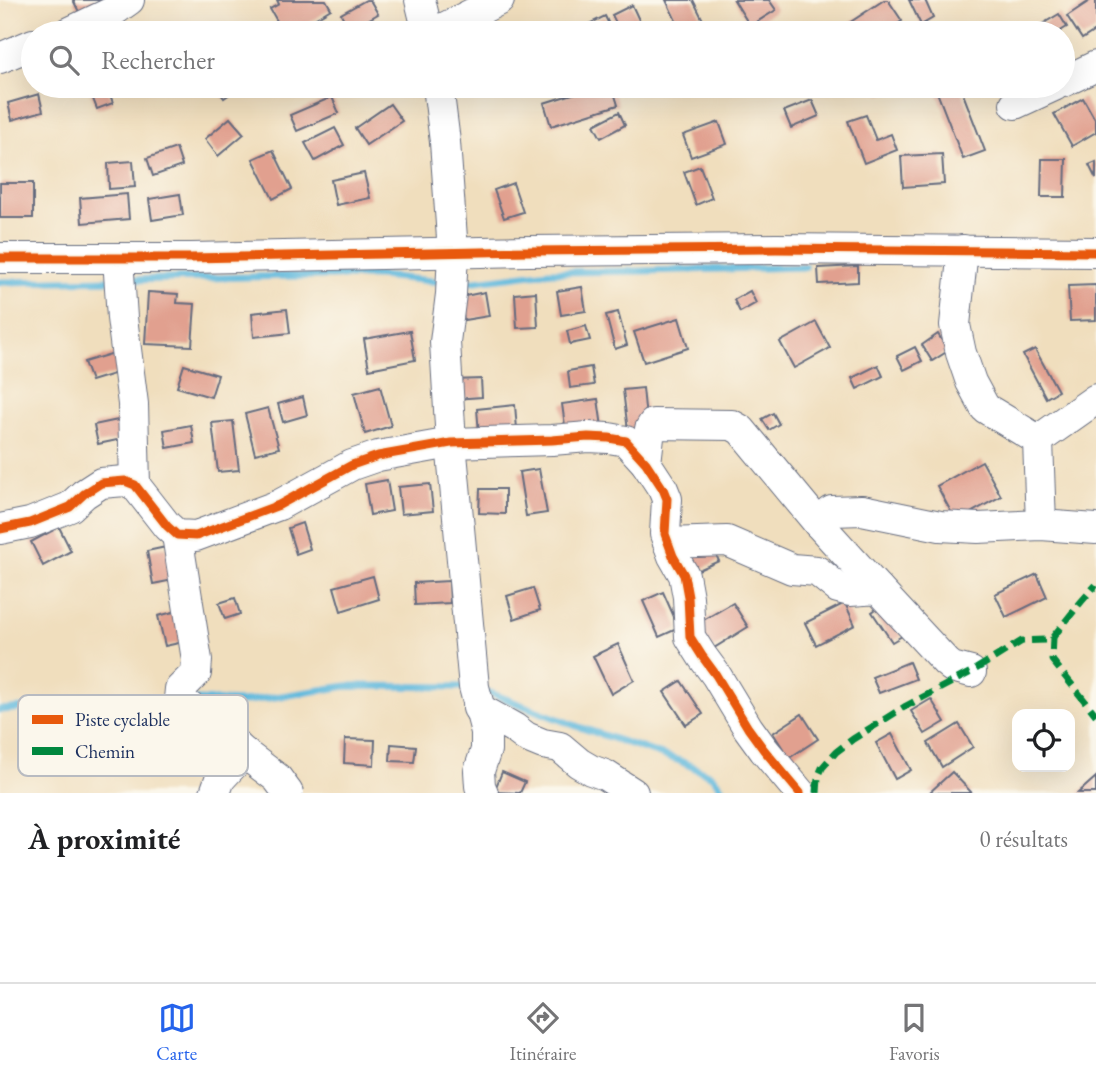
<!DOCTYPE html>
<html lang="fr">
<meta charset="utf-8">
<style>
body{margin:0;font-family:"EB Garamond",serif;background:#f6f6f6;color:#202124}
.controls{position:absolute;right:21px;bottom:21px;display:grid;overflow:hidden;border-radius:14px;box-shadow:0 7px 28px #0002}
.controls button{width:63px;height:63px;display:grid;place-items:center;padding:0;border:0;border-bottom:2px solid #e0e0e0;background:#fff;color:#202124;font:35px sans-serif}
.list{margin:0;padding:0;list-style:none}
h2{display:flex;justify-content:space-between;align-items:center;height:91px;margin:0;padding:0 28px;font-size:30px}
h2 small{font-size:23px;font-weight:400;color:#757577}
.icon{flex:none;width:38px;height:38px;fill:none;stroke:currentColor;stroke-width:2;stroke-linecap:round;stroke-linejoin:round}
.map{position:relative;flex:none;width:1096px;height:793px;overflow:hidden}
.search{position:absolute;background:#fff;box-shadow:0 7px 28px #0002;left:21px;right:21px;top:21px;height:77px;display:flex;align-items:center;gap:18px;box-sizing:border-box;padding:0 24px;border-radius:38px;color:#757577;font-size:26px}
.sheet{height:189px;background:#fff}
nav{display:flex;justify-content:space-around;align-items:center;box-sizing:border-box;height:98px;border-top:2px solid #e0e0e0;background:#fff;font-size:19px;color:#757577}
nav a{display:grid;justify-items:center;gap:4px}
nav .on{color:#2563eb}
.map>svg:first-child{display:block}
</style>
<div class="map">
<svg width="1096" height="793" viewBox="0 0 1096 793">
<rect width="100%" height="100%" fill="#fbf7ec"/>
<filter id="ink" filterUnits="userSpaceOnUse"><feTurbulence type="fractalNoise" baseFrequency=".0143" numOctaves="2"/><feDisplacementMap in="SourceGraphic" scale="14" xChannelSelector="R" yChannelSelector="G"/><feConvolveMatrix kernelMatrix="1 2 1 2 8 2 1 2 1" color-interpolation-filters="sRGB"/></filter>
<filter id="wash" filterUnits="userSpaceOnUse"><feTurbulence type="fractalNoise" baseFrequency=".00686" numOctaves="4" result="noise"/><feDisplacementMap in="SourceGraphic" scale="28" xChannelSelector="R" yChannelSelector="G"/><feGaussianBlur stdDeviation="1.57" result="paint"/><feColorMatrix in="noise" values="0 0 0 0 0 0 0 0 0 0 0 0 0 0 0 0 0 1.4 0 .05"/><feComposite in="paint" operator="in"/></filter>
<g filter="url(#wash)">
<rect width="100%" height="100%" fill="#f0debd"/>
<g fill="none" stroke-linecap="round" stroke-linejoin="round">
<!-- stream -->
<g stroke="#60b9dd" stroke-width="7">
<path d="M127,280L290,276H379L443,282"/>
<path d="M0,282L111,280"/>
<path d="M459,283L549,272L642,271L805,267"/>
<path d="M485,691L579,727L680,761L712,776L726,793"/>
<path d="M196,700L242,702L347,686L467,687"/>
<path d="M0,710L84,703L174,700"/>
</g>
</g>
<g id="blocks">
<!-- building -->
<g fill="#e1a08f">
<path d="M73,0H111L81,16Z"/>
<path d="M277,0H326L331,9L291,33H284L270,9L279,4Z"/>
<path d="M366,0H370L378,14L350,30L341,14Z"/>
<path d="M666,0H693L703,20L681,31Z"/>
<path d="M734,0H769L776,10L750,26Z"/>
<path d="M884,0H888L902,21L883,33H855L849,23Z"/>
<path d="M909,0H925L933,18L921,25Z"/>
<path d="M1091,0H1096V30L1082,39L1067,16Z"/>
<path d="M632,5L645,33H621L612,15Z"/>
<path d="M1059,14L1067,27L1057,33H1036L1034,29Z"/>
<path d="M605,16L613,33H589L585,26Z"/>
<path d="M88,86H107L113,103L97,109Z"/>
<path d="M215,86H241L224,98Z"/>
<path d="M282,86H303L287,94Z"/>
<path d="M598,86H612L618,105L551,126L544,103Z"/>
<path d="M877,86H899L881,95Z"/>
<path d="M939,86H960L985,151L963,159L935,87Z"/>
<path d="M39,94L43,111L12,120L8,103Z"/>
<path d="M332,97L339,113L297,131L290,115Z"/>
<path d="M1083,98L1096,121V132L1072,146L1054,114Z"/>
<path d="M812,100L819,116L791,128L784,111Z"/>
<path d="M390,104L402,121L366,145L355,128Z"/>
<path d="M619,112L625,125L601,138L594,125Z"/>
<path d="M866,115L876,140L891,134L897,150L864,163L848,121Z"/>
<path d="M230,118L244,134L218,156L205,139Z"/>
<path d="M719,122L727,144L691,157L683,135Z"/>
<path d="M335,128L344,145L315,161L305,143Z"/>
<path d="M176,148L182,166L153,176L147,158Z"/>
<path d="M273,150L292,189L273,199L253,159Z"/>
<path d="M942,154L944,184L903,187L901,156Z"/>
<path d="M1042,159H1066L1065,197H1041Z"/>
<path d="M133,161L135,187L109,189L108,163Z"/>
<path d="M1096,162V179L1089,165Z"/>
<path d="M700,166L712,198L696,205L684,172Z"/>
<path d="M364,173L370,198L336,205L331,180Z"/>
<rect x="0" y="183" width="33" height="35"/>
<path d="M513,183L523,212L504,218L494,190Z"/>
<path d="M127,194L129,219L82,223L80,198Z"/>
<path d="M180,194L183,215L152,220L149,199Z"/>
<path d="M858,266V282L819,284L818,268Z"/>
<path d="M1096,285V320L1070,321L1068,286Z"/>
<path d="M582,287L586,311L561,315L557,291Z"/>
<path d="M750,291L756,303L740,312L734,300Z"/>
<path d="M148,292L178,294L177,303L195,304L192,346L145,344Z"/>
<path d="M485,292L489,316L464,320L460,297Z"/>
<path d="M536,292L538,327L517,328L515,294Z"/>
<path d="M287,309L290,333L254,337L252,313Z"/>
<path d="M618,312L627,345L615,349L606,315Z"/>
<path d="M679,318L688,348L644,362L634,332Z"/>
<path d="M816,322L830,348L794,368L780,342Z"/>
<path d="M586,326L590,340L570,344L567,331Z"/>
<path d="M410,331L415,360L369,369L364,339Z"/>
<path d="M938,334L948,351L932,361L922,345Z"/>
<path d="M915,347L922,361L904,370L897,356Z"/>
<path d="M1035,349L1058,391L1046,398L1023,355Z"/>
<path d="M114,353L120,372L91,381L84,362Z"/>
<path d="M184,365L218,375L211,397L177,387Z"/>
<path d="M878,365L883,376L857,389L852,378Z"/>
<path d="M591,367L594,385L570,388L568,371Z"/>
<path d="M481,379L482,397L454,399L453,380Z"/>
<path d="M380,386L391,426L365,434L354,393Z"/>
<path d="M643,388L647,429L628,431L623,390Z"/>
<path d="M303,397L307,415L283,422L278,404Z"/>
<path d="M598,399L602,427L566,433L562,404Z"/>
<path d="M515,405L517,429L479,433L477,409Z"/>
<path d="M268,408L279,448L255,454L245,414Z"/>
<path d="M773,413L779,424L769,430L762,419Z"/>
<path d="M118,420L122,439L98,444L94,425Z"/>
<path d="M233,421L239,470L218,472L212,423Z"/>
<path d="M191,425L194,443L167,448L164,430Z"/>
<path d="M982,461L1001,496L956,521L937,486Z"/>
<path d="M539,469L547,513L526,516L519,472Z"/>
<path d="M387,480L392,511L370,515L365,484Z"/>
<path d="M430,484L433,511L401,514L398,487Z"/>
<path d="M480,489H505V514L479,513Z"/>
<path d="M302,523L310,549L296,554L288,528Z"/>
<path d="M59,527L71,551L43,566L31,542Z"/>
<path d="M711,545L719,561L694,572L687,555Z"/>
<path d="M166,547L173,580L153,584L147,551Z"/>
<path d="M1037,574L1047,597L1006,617L995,594Z"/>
<path d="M373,576L379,599L341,611L334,587Z"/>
<path d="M449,581L450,603L415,605L414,583Z"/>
<path d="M533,588L540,610L514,619L507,596Z"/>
<path d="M663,592L679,628L659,637L643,601Z"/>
<path d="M235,598L240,614L225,619L219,603Z"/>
<path d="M733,603L748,627L709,651L695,625Z"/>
<path d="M845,603L855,625L816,645L805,623Z"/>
<path d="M882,605L902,636L892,642L872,612Z"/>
<path d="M181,610L188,641L165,646L158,616Z"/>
<path d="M618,644L634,680L611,694L593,656Z"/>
<path d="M909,662L916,679L879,693L872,677Z"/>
<path d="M681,681L703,714L686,725L664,692Z"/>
<path d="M931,699L945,722L925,734L911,711Z"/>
<path d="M802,714L818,739L789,758L773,733Z"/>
<path d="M959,724L973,747L942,767L928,743Z"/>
<path d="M892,734L911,770L895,779L876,743Z"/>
<path d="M345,739L375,740L374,765L344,763Z"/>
<path d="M391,744L416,746L414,762L390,761Z"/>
<path d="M502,772L525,782L520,793L494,792Z"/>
<path d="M952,772L972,793H929Z"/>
<path d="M1096,777V793H1078Z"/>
</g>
</g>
</g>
<g filter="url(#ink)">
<use href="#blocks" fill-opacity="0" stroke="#666c7f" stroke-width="2"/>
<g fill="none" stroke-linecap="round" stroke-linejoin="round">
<!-- minor casing -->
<g stroke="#666c7f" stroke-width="32">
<g id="minor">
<path d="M420,0L428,33"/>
<path d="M68,33L112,12L129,0"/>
<path d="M434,33L499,0"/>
<path d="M0,58L33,44"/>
<path d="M1063,82L1096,66"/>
<path d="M438,86L445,142L453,252L451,294L445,342L451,443L474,687L486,732V750L479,771L480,786L483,793"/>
<path d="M1015,104L1054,86"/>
<path d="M963,250L955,325L961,353L971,382L985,408L1038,440L1041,525"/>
<path d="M0,258H191L529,251L776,249L1096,252"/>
<path d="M118,258L122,318L133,404L135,485"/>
<path d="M1038,440L1096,399"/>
<path d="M646,463L650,429L653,424L732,425L741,430L818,523L878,589"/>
<path d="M818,523L832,511L862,510L940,526L978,528L1041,525L1096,529"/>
<path d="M0,529L30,523L70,507L84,494L101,483L125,481L135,485L167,526L177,535L196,536L279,505L352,465L378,456L451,443L552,440L588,437L609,438L626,441L646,463L663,489L667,499L665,534L673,556L684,575L688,597L690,637L702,656L716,675L748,728L764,750L800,793"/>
<path d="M177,535L197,660L196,673L180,689L179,699L207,720L244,753L220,779L215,793"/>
<path d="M668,543L727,541L792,569L817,571L838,588L850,591L878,589L946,662L952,667L971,672"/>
<path d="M478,708L514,728L526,737L543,744L560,747L579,763L591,770L605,775L633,793"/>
<path d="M244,753L277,778L288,793"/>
</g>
</g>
<!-- minor -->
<use href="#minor" stroke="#fff" stroke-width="30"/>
<!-- quiet -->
<g stroke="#00873e" stroke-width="7" stroke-dasharray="14 7" stroke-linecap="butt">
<path d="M1053,637L1052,660L1096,715"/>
<path d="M817,793L818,777L822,768L836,752L853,739L906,706L971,672L1022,641L1045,640L1053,637L1081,602L1096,585"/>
</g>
<!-- cycleway casing -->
<g stroke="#fbf7ec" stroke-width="13">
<g id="cycleway">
<path d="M0,258H191L529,251L776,249L1096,252"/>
<path d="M0,529L30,523L70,507L84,494L101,483L125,481L135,485L167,526L177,535L196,536L279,505L352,465L378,456L451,443L552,440L588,437L609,438L626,441L646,463L663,489L667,499L665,534L673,556L684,575L688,597L690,637L702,656L716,675L748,728L764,750L800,793"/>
</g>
</g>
<!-- cycleway -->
<use href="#cycleway" stroke="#e8590c" stroke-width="9"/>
</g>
</g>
<!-- legend -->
<rect x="18" y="695" width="230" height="81" rx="10" fill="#fbf7ec" stroke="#b8bbc1" stroke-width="2"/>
<rect x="32" y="715" width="31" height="9" fill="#e8590c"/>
<rect x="32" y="747" width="31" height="8" fill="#00873e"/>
<g font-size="19" fill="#1b2f5e">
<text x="75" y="726">Piste cyclable</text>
<text x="75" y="758">Chemin</text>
</g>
</svg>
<div class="controls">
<button><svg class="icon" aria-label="locate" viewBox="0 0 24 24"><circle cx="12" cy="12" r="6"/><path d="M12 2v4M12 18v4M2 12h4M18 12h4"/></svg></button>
</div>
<div class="search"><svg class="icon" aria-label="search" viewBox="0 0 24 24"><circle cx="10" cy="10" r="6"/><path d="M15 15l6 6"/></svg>Rechercher</div>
</div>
<section class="sheet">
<h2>À proximité<small>0 résultats</small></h2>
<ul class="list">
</ul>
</section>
<nav>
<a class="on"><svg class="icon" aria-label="map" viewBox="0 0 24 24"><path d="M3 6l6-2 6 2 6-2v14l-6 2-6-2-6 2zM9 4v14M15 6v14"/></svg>Carte</a>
<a><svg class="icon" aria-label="directions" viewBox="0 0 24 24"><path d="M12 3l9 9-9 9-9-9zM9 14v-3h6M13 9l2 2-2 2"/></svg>Itinéraire</a>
<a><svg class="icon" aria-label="saved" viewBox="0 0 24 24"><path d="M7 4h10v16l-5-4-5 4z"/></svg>Favoris</a>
</nav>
